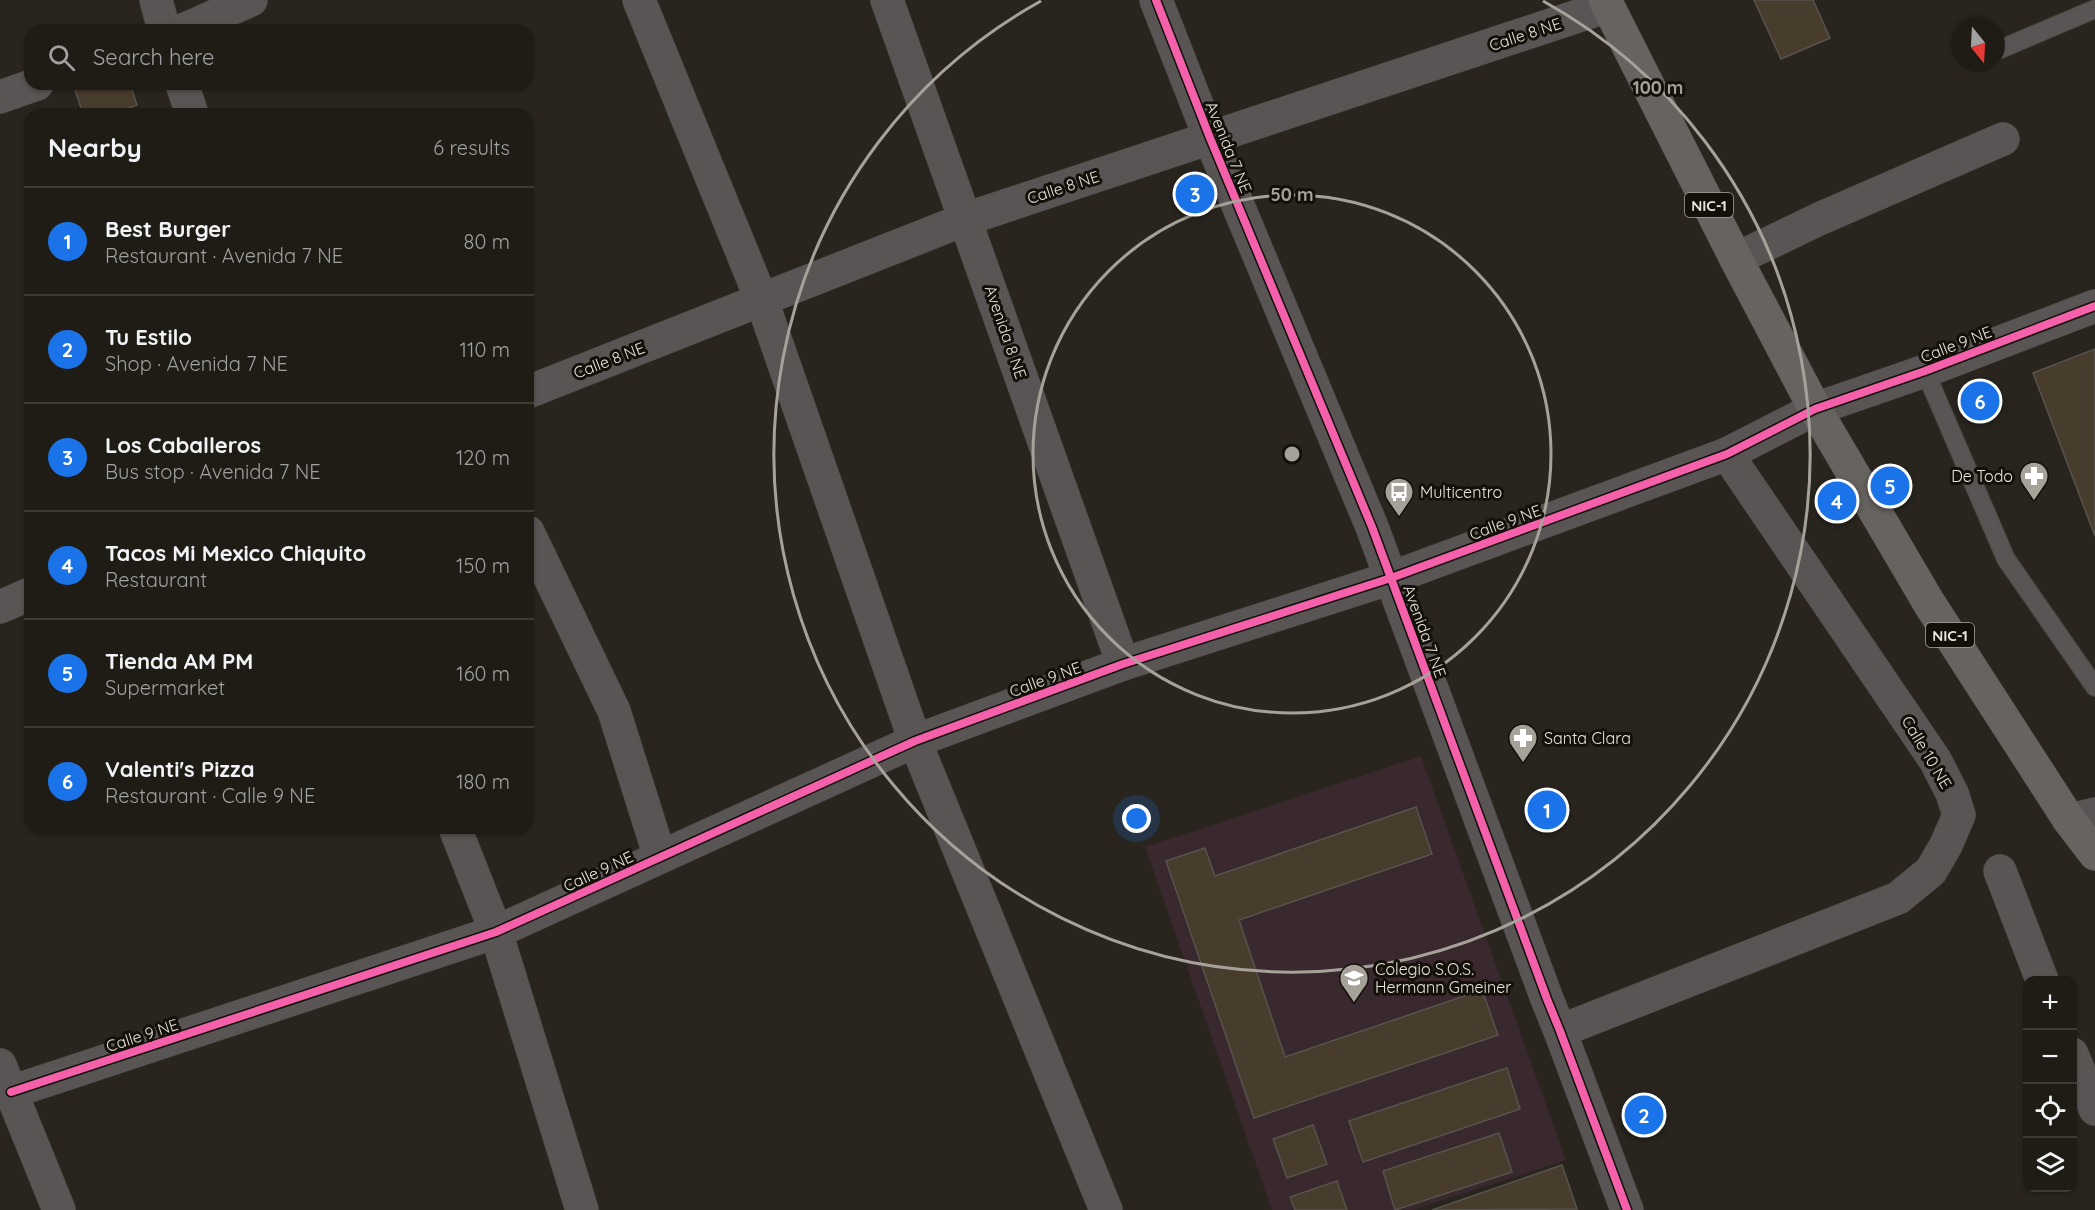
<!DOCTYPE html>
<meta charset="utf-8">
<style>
body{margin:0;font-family:Quicksand,sans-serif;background:#27251f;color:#f1f3f6}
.controls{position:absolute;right:18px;bottom:18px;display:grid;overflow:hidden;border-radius:12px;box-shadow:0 2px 4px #0004}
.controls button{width:54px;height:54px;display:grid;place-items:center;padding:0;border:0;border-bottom:2px solid #3c3a35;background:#1f1c16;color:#f1f3f6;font:30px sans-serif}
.compass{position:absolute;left:1951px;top:18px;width:54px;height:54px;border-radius:50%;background:#1f1c16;box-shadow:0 2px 4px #0004;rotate:162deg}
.you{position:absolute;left:1137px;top:819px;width:21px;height:21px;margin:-15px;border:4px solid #fff;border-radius:50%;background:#1a73e8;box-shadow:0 0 0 9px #1a73e833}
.badge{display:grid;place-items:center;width:39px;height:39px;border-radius:50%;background:#1a73e8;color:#fff;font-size:20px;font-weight:700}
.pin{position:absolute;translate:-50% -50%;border:3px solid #fff;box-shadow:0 2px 6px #0006}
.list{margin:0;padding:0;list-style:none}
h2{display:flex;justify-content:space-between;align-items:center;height:78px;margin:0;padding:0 24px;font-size:26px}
h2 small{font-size:20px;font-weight:400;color:#a1a1a1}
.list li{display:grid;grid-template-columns:39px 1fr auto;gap:18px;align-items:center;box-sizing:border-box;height:108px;padding:0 24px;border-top:2px solid #3c3a35}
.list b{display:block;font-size:22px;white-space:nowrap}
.list p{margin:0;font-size:20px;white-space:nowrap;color:#a1a1a1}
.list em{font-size:20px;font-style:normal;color:#a1a1a1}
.icon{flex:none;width:33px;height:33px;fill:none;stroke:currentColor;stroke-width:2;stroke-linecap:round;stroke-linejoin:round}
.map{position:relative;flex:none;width:2095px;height:1210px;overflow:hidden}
.search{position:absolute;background:#1f1c16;box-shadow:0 2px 4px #0004;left:24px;top:24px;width:510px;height:66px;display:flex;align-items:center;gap:15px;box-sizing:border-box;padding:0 21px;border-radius:18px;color:#a1a1a1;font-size:22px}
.panel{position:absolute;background:#1f1c16;box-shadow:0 2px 4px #0004;left:24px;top:108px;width:510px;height:726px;border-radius:18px}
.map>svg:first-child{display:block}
</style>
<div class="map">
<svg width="2095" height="1210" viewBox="0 0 2095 1210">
<rect width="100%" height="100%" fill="#29251e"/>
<!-- education -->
<path fill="#39282e" d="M1421,756L1566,1160L1413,1210H1272L1145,847Z"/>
<!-- building -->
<g fill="#483c2d" stroke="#57534d" stroke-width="1.5">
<path d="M1754,0H1813L1830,38L1781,59Z"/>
<path d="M73,84H130L137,105L110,114H83Z"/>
<path d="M2095,349V536L2033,373Z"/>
<path d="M1416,807L1432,854L1239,920L1285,1057L1482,990L1498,1035L1254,1118L1166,861L1205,848L1215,876Z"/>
<path d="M1507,1068L1520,1109L1363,1162L1349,1121Z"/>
<path d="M1313,1125L1327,1164L1287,1178L1273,1139Z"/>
<path d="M1499,1133L1512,1172L1395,1210L1383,1171Z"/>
<path d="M1562,1165L1577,1209L1432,1210Z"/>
<path d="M1337,1181L1347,1210H1295L1290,1197Z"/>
</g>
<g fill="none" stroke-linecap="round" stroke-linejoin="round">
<!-- lane casing -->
<g stroke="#433f39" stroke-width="20">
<g id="lane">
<path d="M1996,51L2095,9"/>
<path d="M1925,371L2006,559L2095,687"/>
</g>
</g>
<!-- street casing -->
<g stroke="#433f39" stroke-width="34">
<g id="street">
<path d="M156,0L164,30"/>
<path d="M639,0L762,301L915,741L1106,1210"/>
<path d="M887,0L1123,664"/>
<path d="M1156,0L1210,138L1372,527L1547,999L1560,1031L1627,1210"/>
<path d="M183,30L251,0"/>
<path d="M182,84L192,114"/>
<path d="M0,97L37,84"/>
<path d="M1736,259L1819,219L2003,139"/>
<path d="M528,392L966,219L1608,6"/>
<path d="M528,532L614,711L660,857"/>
<path d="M0,607L30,594"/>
<path d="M2069,820L2095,814"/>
<path d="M455,828L496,932L582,1210"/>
<path d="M2000,871L2042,980"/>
<path d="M1560,1031L1898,898L1931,871L1946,845L1959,815L1952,793L1935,760L1727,454"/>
<path d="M2072,1054L2095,1109"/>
<path d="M0,1065L59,1210"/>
<path d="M11,1092L496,932L915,741L1123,664L1391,578L1727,454L1815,409L1925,371L2095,306"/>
</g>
</g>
<!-- highway casing -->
<g stroke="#433f39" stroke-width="34">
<path id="highway" d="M1605,0L1736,259L1815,409L1929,603L2069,820L2095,854"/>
</g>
<!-- lane -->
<use href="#lane" stroke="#585554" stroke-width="18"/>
<!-- street -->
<use href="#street" stroke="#585554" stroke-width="33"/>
<!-- highway -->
<use href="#highway" stroke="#676361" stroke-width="33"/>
<!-- cycleway casing -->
<g stroke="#13100a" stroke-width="11">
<g id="cycleway">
<path d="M1156,0L1210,138L1372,527L1547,999L1560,1031L1627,1210"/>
<path d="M11,1092L496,932L915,741L1123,664L1391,578L1727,454L1815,409L1925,371L2095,306"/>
</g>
</g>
<!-- cycleway -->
<use href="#cycleway" stroke="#f560ab" stroke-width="8"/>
</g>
<!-- distance rings -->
<g fill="none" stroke="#a6a199" stroke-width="3">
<circle cx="1292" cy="454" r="259"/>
<path d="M1543 1A518 518 0 1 1 1041 1"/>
</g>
<!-- icons -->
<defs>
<g id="pharmacy-pin" transform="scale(1.5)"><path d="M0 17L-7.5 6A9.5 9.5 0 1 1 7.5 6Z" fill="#a6a199" stroke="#13100a"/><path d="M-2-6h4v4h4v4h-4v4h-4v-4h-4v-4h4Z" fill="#fff"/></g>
<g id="bus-pin" transform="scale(1.5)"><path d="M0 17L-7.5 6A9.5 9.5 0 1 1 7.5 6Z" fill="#a6a199" stroke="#13100a"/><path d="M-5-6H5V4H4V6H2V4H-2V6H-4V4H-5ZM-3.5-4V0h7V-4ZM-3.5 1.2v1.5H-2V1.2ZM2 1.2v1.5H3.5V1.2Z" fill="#fff"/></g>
<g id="school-pin" transform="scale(1.5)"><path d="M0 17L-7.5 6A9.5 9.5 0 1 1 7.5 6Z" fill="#a6a199" stroke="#13100a"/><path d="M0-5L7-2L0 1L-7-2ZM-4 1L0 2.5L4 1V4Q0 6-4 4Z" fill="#fff"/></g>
</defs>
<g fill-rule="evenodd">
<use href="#pharmacy-pin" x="2034" y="476"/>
<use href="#bus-pin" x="1399" y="492"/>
<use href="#pharmacy-pin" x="1523" y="738"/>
<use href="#school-pin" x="1354" y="978"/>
</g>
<g text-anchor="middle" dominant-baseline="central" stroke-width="6" stroke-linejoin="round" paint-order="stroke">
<!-- shield labels -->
<g fill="#13100a" stroke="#a9a49c" stroke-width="1.5">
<rect x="1685" y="193" width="48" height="24" rx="4.5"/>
<rect x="1926" y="623" width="48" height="24" rx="4.5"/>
</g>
<g font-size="15" font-weight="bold" fill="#e9e4db">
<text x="1709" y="205">NIC-1</text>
<text x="1950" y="635">NIC-1</text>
</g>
<!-- street labels -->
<g font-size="16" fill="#e9e4db" stroke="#13100a">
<text transform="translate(1525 34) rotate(-18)">Calle 8 NE</text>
<text transform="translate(1229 147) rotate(68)">Avenida 7 NE</text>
<text transform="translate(1063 187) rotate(-18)">Calle 8 NE</text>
<text transform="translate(1006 332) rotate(71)">Avenida 8 NE</text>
<text transform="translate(1956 344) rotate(-21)">Calle 9 NE</text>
<text transform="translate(609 360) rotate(-21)">Calle 8 NE</text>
<text transform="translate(1505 522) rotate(-20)">Calle 9 NE</text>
<text transform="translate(1425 631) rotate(70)">Avenida 7 NE</text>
<text transform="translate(1045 679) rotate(-20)">Calle 9 NE</text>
<text transform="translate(1927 752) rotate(59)">Calle 10 NE</text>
<text transform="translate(598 871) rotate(-25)">Calle 9 NE</text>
<text transform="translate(142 1035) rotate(-18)">Calle 9 NE</text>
</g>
<!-- poi labels -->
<g font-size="16" fill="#e9e4db" stroke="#13100a" text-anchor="start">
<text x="2013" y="476" text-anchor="end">De Todo</text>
<text x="1420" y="492">Multicentro</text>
<text x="1544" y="738">Santa Clara</text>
<text x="1375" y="969">Colegio S.O.S.<tspan x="1375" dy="18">Hermann Gmeiner</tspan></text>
</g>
</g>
<circle cx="1292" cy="454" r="9" fill="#a6a199" stroke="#13100a" stroke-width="3"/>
<g font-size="18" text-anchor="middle" font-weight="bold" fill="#a6a199" stroke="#13100a" stroke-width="6" stroke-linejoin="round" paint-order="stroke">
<text x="1658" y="94">100 m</text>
<text x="1292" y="201">50 m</text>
</g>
</svg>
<div class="controls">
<button>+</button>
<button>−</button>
<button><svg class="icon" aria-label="locate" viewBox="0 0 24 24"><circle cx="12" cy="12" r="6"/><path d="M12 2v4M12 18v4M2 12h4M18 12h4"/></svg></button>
<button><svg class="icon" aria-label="layers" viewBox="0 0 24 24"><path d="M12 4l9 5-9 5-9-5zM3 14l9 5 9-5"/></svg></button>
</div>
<svg class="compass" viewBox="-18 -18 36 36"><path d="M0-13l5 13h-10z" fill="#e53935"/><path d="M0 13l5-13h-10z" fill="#a1a1a1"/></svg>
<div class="you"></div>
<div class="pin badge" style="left:1547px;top:810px">1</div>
<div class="pin badge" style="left:1644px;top:1115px">2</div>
<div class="pin badge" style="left:1195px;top:194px">3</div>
<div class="pin badge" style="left:1837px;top:501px">4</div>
<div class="pin badge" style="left:1890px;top:486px">5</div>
<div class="pin badge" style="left:1980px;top:401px">6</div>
<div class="search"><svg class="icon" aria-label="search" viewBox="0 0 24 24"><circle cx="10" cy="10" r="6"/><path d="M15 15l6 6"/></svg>Search here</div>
<section class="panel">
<h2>Nearby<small>6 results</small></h2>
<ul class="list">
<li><span class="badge">1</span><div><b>Best Burger</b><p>Restaurant · Avenida 7 NE</p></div><em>80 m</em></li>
<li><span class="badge">2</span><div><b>Tu Estilo</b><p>Shop · Avenida 7 NE</p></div><em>110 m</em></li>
<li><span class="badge">3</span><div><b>Los Caballeros</b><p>Bus stop · Avenida 7 NE</p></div><em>120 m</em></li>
<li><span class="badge">4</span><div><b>Tacos Mi Mexico Chiquito</b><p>Restaurant</p></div><em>150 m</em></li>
<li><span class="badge">5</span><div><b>Tienda AM PM</b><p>Supermarket</p></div><em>160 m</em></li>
<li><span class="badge">6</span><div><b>Valenti's Pizza</b><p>Restaurant · Calle 9 NE</p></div><em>180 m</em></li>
</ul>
</section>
</div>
